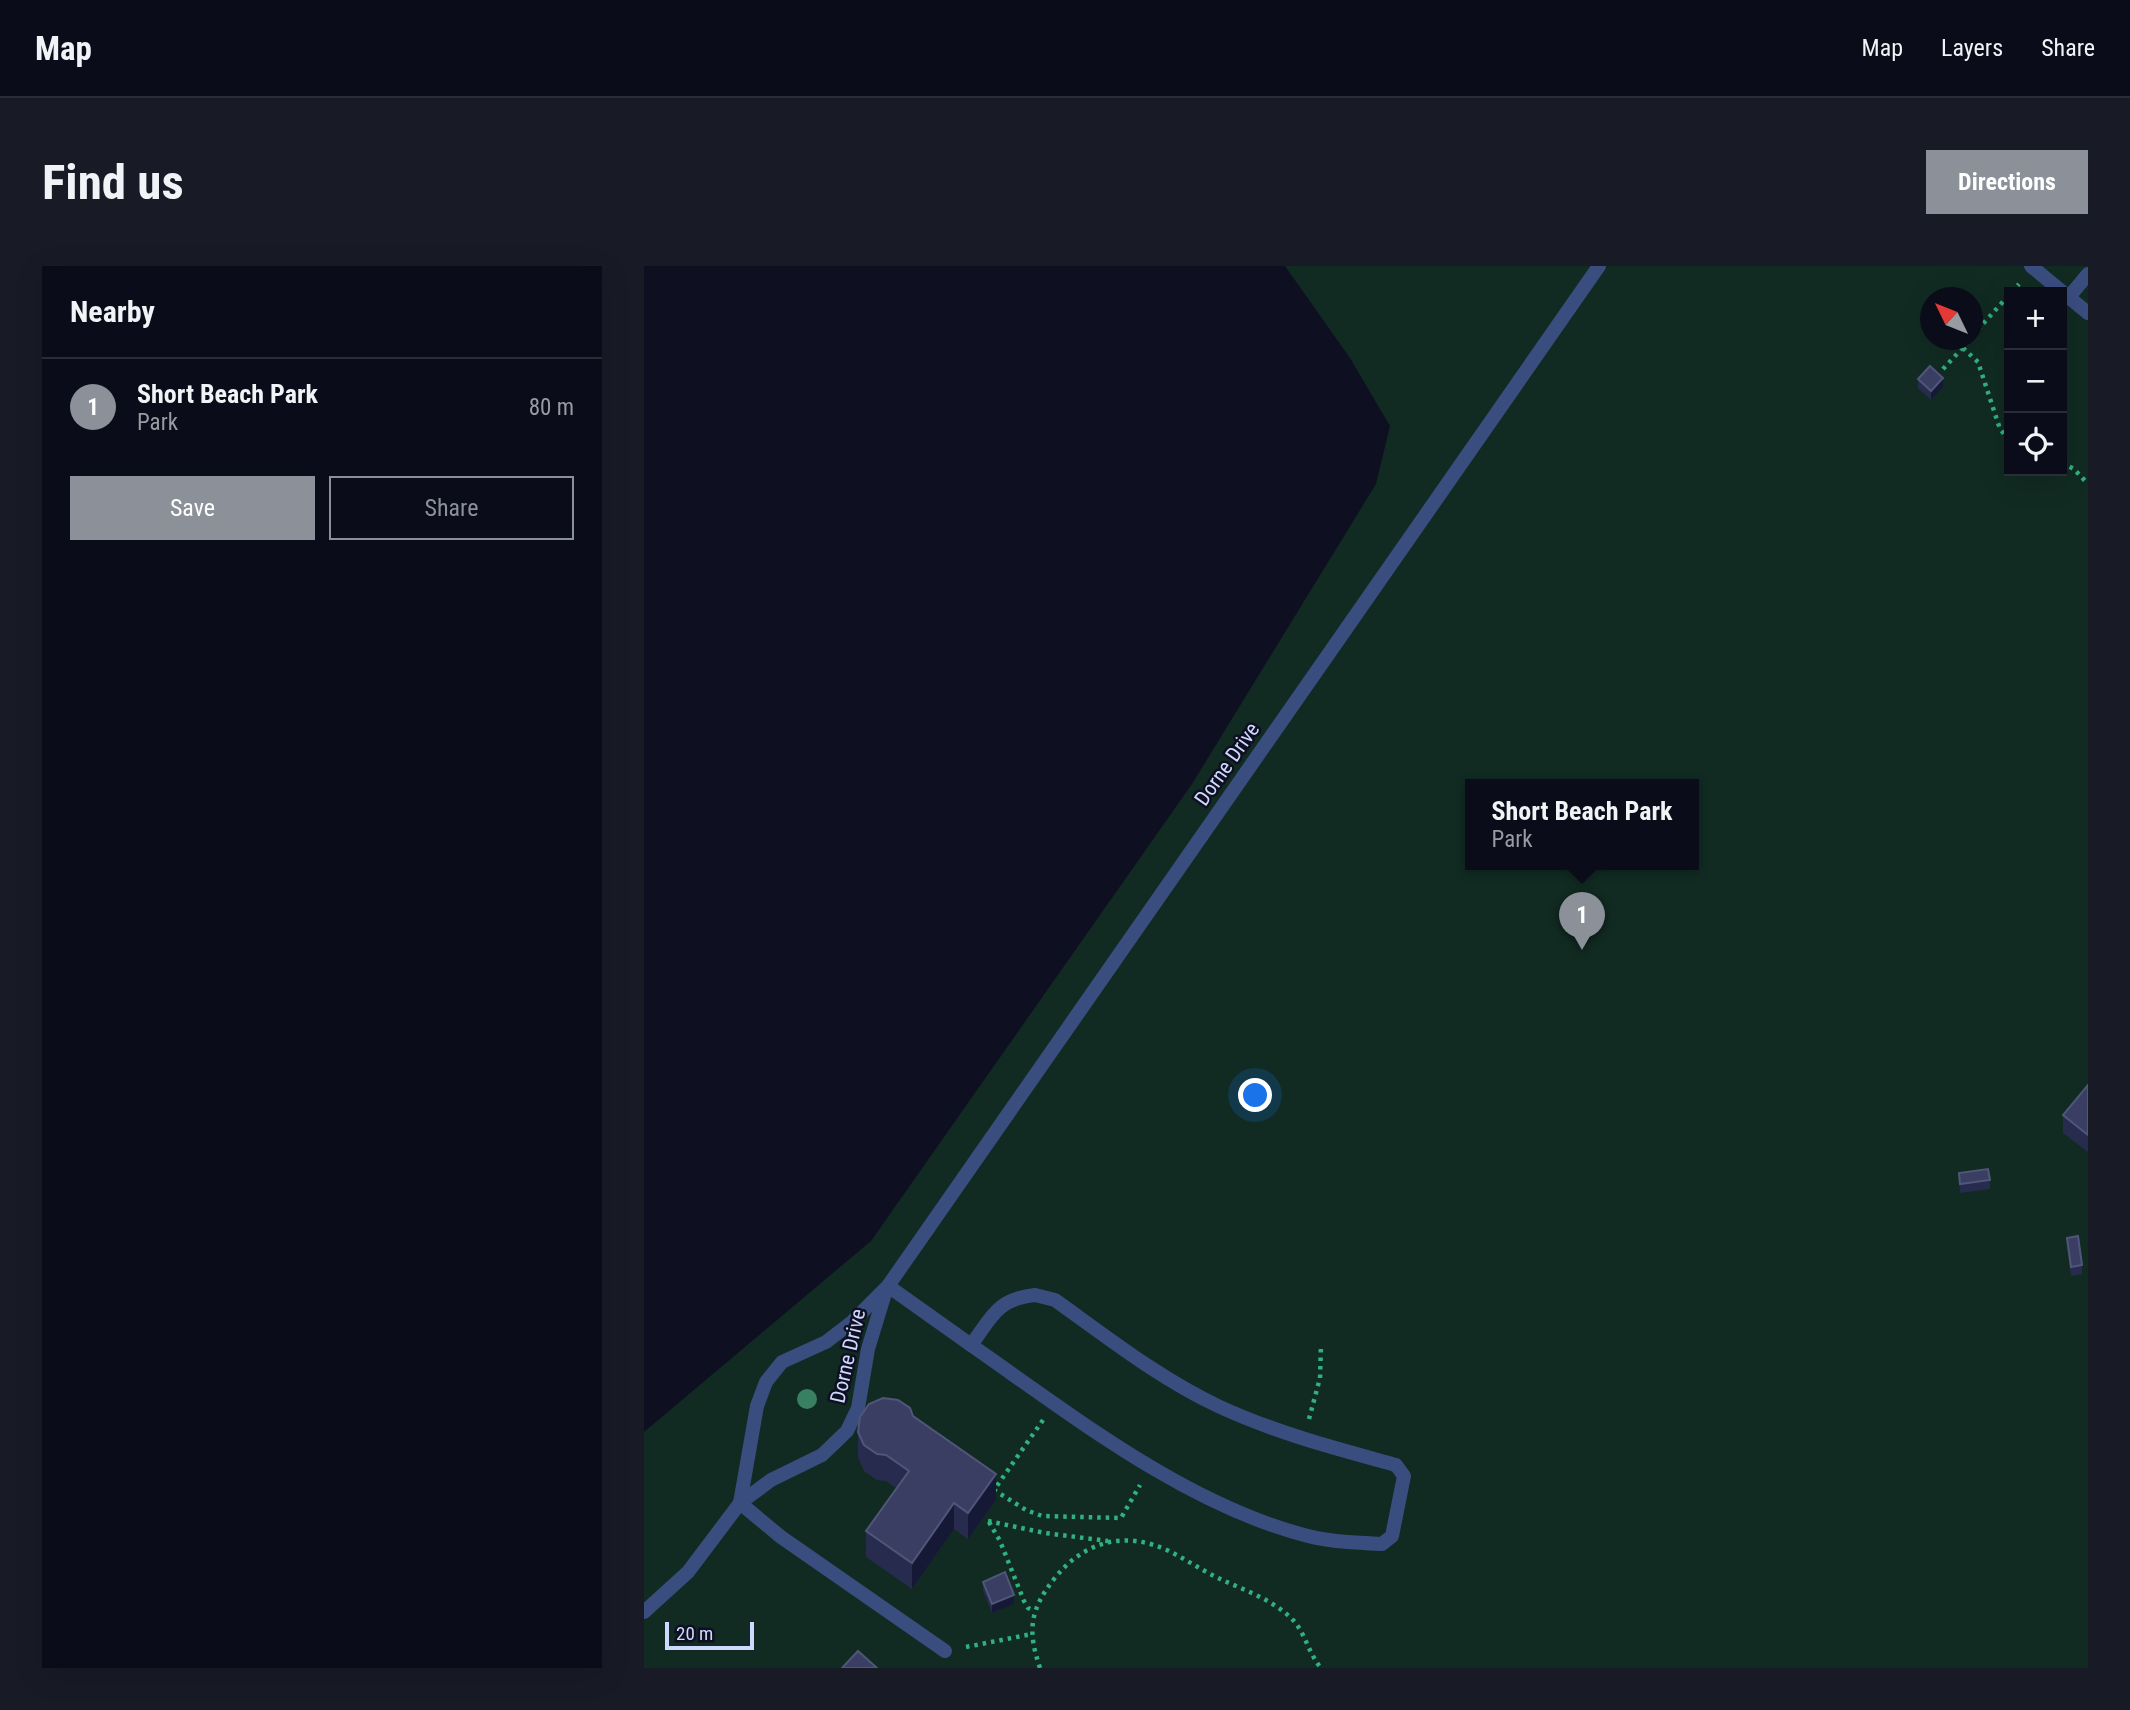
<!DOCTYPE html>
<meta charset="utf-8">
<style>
body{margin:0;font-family:"Roboto Condensed",sans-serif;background:#181a26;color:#f1f3f6}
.controls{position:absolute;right:21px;top:21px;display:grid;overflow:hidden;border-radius:0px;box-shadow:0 7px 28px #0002}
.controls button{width:63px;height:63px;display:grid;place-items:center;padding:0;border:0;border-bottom:2px solid #2a2c38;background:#0a0c19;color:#f1f3f6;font:35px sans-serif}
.compass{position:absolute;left:1276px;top:21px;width:63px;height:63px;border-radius:50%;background:#0a0c19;box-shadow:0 7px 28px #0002;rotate:313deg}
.scale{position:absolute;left:21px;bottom:18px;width:89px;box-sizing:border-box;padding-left:7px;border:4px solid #cfd8fe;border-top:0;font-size:19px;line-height:24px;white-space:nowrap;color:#cfd8fe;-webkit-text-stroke:5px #0e1021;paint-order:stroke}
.you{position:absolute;left:612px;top:830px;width:24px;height:24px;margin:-18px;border:5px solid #fff;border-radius:50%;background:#1a73e8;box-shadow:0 0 0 10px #1a73e833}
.badge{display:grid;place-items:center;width:46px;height:46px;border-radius:50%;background:#8c9099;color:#fff;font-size:23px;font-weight:700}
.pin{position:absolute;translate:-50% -58px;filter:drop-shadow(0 2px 4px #0008)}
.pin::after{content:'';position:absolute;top:37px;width:24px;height:21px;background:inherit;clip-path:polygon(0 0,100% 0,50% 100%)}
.popup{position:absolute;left:821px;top:513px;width:234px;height:91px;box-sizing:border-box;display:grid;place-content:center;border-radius:0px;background:#0a0c19;filter:drop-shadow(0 2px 5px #0005);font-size:23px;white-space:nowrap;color:#999ba2}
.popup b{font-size:26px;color:#f1f3f6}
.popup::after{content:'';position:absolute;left:50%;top:100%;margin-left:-14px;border:14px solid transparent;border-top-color:#0a0c19}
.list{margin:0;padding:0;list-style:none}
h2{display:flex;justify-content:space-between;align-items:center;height:91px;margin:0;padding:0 28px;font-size:30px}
h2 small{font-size:23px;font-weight:400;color:#999ba2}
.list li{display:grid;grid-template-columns:46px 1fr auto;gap:21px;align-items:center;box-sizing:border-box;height:98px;padding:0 28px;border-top:2px solid #2a2c38}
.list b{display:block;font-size:26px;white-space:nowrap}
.list p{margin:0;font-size:23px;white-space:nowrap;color:#999ba2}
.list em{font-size:23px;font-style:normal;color:#999ba2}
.actions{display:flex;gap:14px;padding:21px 28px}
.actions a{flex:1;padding:16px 0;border:2px solid #8c9099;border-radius:0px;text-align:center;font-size:24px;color:#8c9099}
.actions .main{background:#8c9099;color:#fff}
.icon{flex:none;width:38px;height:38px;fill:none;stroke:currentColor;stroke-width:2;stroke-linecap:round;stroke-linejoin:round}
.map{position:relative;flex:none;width:1444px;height:1402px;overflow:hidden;border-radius:0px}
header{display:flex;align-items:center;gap:42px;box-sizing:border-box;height:98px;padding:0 35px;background:#0a0c19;border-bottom:2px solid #2a2c38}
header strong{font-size:33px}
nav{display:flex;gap:38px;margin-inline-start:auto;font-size:24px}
.intro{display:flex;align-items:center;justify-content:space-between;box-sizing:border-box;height:168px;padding:0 42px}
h1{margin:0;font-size:49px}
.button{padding:18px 32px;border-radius:0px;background:#8c9099;color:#fff;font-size:24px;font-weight:700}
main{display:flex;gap:42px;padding:0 42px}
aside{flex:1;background:#0a0c19;border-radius:0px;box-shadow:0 7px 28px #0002}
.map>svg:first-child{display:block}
</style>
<header>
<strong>Map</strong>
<nav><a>Map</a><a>Layers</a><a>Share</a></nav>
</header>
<div class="intro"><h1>Find us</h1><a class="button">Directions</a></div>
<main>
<aside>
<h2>Nearby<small></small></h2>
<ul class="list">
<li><span class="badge">1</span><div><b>Short Beach Park</b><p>Park</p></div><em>80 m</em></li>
</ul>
<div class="actions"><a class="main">Save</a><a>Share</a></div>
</aside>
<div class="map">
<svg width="1444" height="1402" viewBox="0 0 1444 1402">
<rect width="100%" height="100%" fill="#0e1021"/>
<!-- green -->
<path fill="#112b22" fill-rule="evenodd" d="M641,0H1444V1402H0V1166L227,975L548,518L732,218L746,160L706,92ZM1365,26H1418V205H1365ZM1286,32H1328V74H1286ZM826,518H1050V598H826Z"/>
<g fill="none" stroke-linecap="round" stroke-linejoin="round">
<!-- path -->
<g stroke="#31b081" stroke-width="4.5" stroke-dasharray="3.5 5" stroke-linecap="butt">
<path d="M1368,26L1375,18"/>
<path d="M1328,70L1365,29"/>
<path d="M1319,82L1334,96L1356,163L1365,174"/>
<path d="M1299,103L1326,74"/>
<path d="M1418,197L1430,203L1444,218"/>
<path d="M665,1153L676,1112L677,1079"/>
<path d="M399,1154L350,1224L382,1244L398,1250L477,1252L496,1219"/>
<path d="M344,1255L401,1267L464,1275"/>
<path d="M345,1256L356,1275L380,1335L384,1342L390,1345"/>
<path d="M322,1381L388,1368"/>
<path d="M396,1402C383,1364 386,1344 410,1313C440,1275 481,1264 525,1285C541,1293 556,1303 572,1311C597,1323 626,1332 647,1352C661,1365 664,1387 677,1402"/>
</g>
<!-- service -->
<g stroke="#3a4d7f" stroke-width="14">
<path d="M1387,0L1444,47"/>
<path d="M1425,31L1444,8"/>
<path d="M244,1020L327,1079"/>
<path d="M391,1029L411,1034C463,1071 516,1113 574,1140C632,1167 690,1182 752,1199L760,1210L748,1270L738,1278C714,1277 688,1276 664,1270C542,1239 429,1150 327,1079C348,1051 353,1033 391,1029Z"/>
<path d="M96,1237L137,1271L301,1385"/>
</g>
<!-- minor -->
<g stroke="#3a4d7f" stroke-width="14">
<path d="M96,1237L113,1140L122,1116L138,1096L182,1076L208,1056L244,1020L955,0"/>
<path d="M0,1346L44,1306L96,1237L127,1214L178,1189L203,1165L214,1142L224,1083L242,1024"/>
</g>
</g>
<!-- trees -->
<circle fill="#398061" cx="163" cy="1133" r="10"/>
<!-- wall -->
<g fill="#272c4f">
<path d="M1274,113L1299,121L1287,134L1274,122Z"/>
<path d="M1444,819V886L1419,867V849Z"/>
<path d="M1315,907L1346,914V923L1316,927Z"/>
<path d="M1423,972L1438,999V1008L1427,1010L1423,981Z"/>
<path d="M269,1150L352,1234L324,1273L310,1263L268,1323L222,1291V1265L252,1222L242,1215L233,1214L220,1205L214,1191V1166Z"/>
<path d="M339,1316L370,1338L348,1347L339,1325Z"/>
</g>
<!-- shaded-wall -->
<g fill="#151935">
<path d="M1299,112V121L1287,134V125Z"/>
<path d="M352,1208V1234L324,1273V1247Z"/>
<path d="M310,1237V1263L268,1323V1297Z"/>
<path d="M370,1329V1338L348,1347V1338Z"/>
</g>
<!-- building -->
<g fill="#393e62" stroke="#50567a" stroke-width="2">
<path d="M1286,100L1299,112L1287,125L1274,113Z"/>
<path d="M1444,819V869L1419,849Z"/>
<path d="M1344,903L1346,914L1316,918L1315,907Z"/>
<path d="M1434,970L1438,999L1427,1001L1423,972Z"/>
<path d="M239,1132L254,1134L266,1142L269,1150L352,1208L324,1247L310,1237L268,1297L222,1265L265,1205L242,1189L233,1188L220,1179L214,1166L216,1151L225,1138Z"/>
<path d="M361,1306L370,1329L348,1338L339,1316Z"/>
<path d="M214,1385L233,1402H198Z"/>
</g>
<g text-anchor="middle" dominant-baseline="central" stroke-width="5" stroke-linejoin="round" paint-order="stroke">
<!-- street labels -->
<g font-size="21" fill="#cfd8fe" stroke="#0e1021">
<text transform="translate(583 498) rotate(-55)">Dorne Drive</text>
<text transform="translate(204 1090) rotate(-77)">Dorne Drive</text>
</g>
</g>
</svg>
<div class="controls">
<button>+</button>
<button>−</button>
<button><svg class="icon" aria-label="locate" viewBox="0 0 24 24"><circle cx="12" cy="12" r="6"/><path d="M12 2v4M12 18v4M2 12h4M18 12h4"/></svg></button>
</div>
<svg class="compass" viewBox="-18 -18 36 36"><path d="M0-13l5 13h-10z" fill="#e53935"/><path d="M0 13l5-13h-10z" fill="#999ba2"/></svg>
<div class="scale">20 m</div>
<div class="you"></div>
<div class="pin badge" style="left:938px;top:684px">1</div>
<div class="popup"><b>Short Beach Park</b>Park</div>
</div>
</main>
